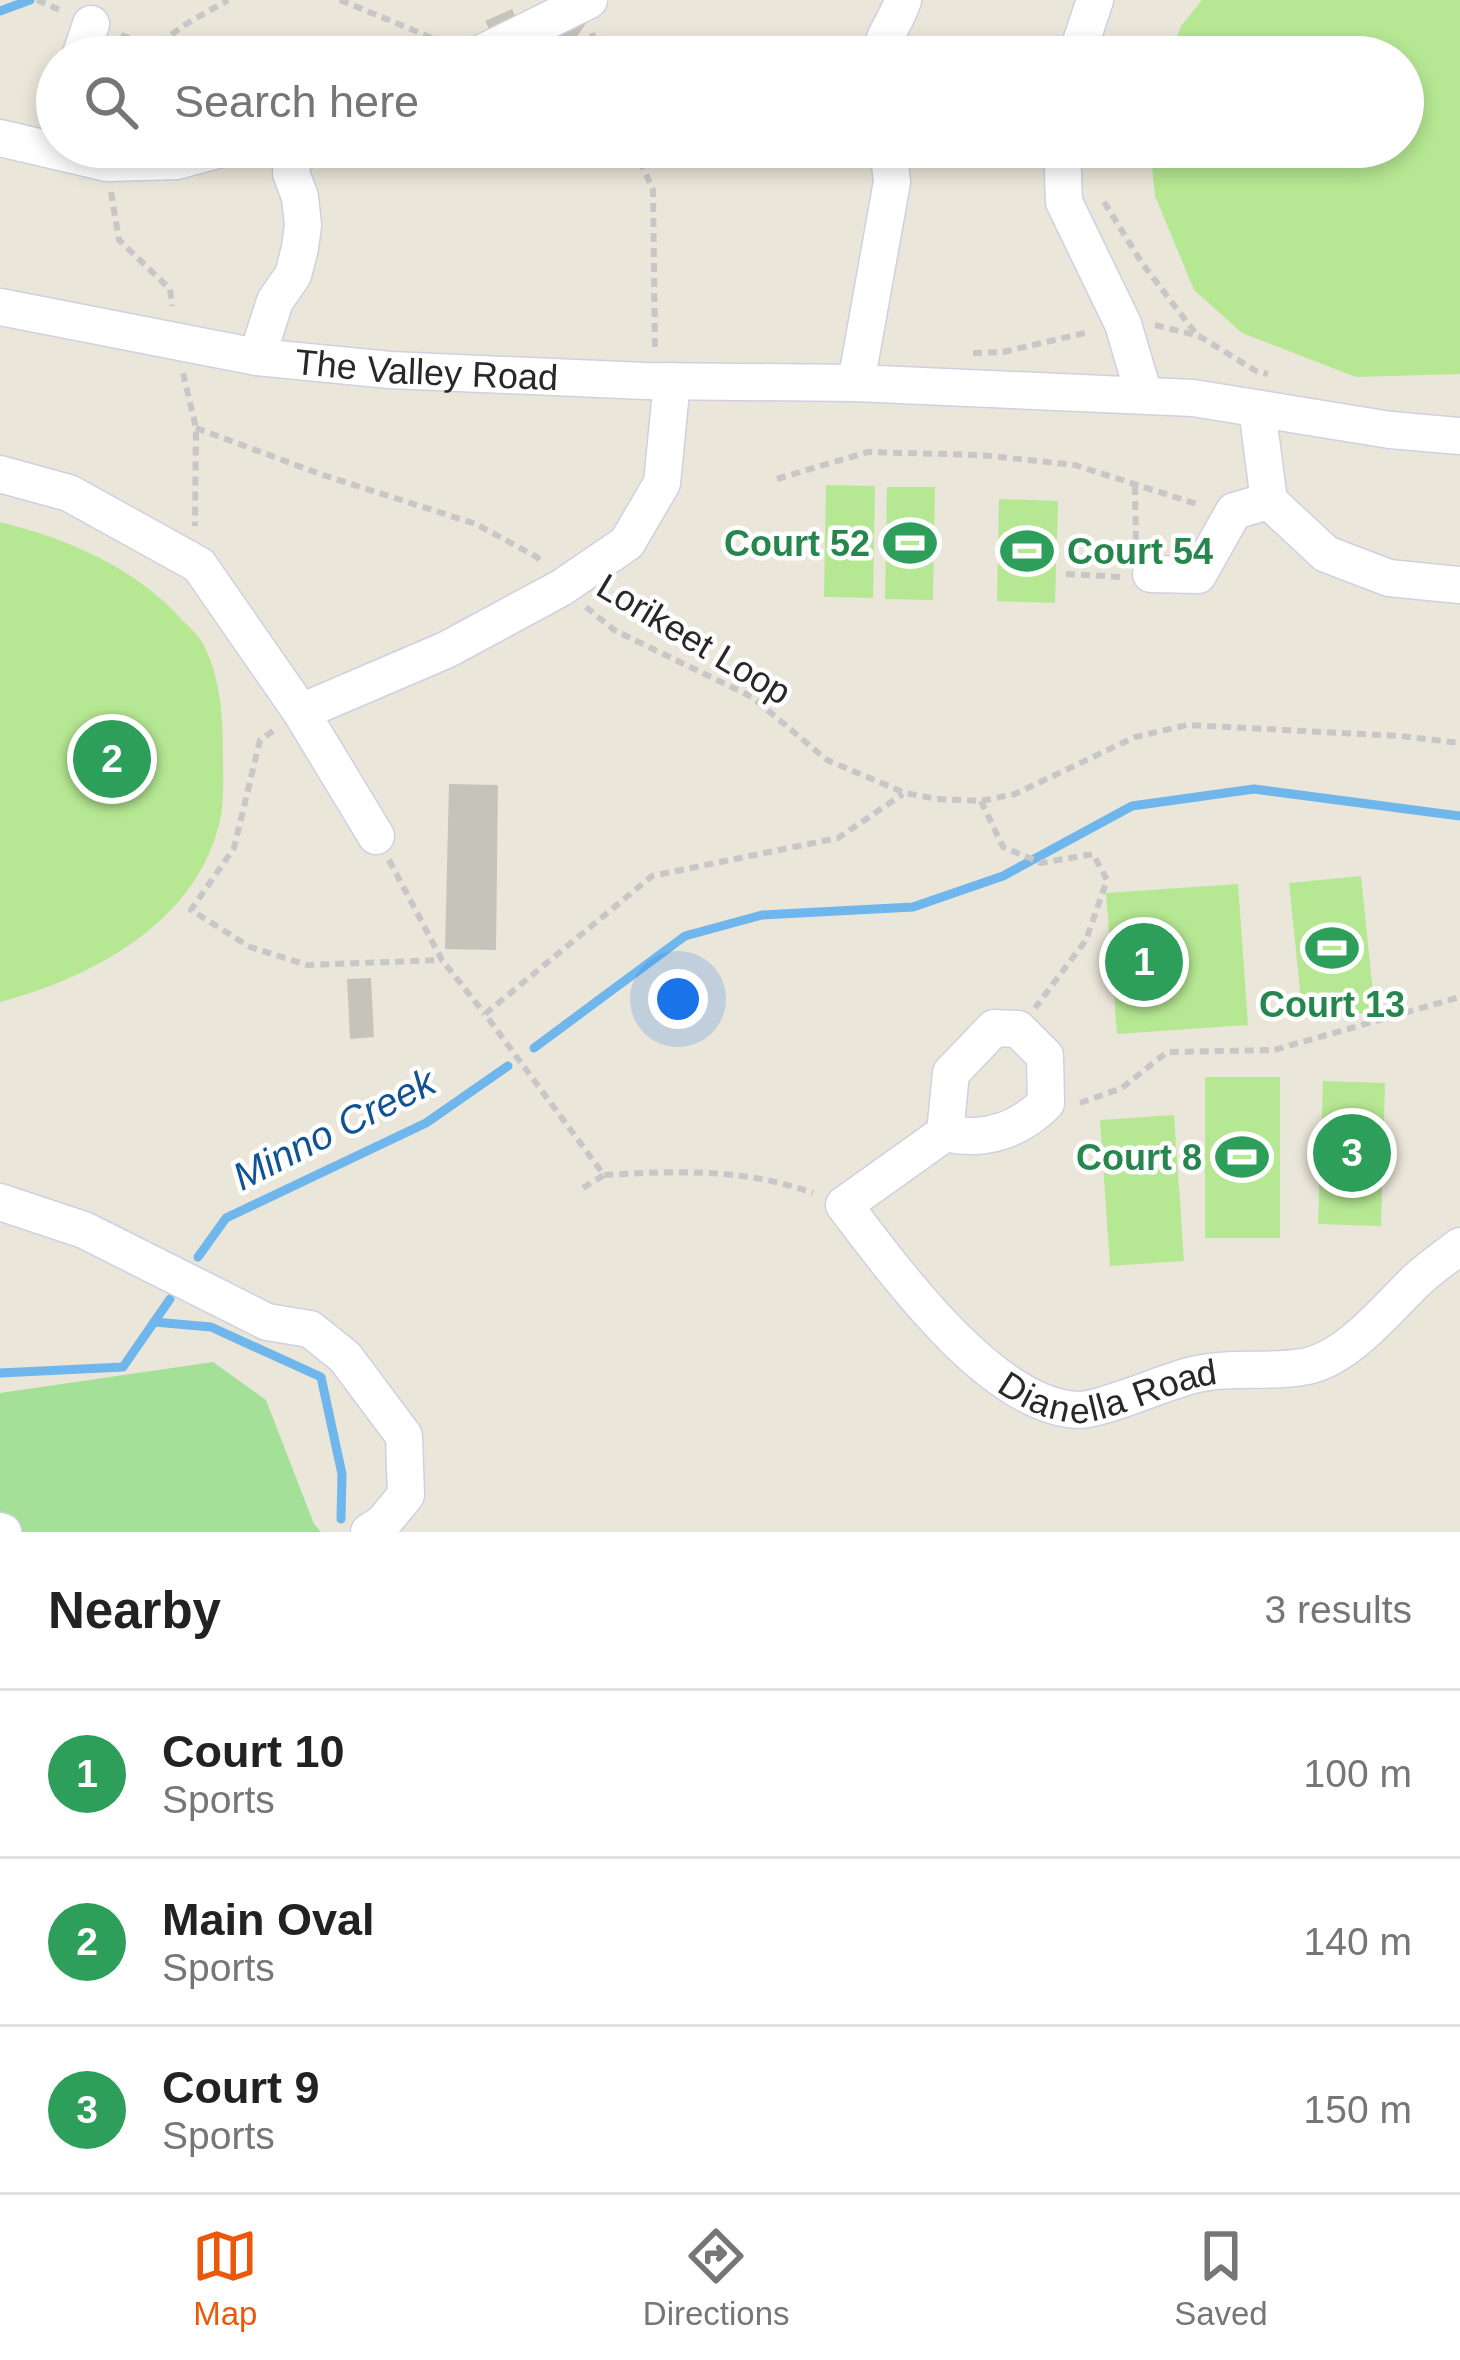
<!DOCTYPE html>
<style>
body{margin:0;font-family:Helvetica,sans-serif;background:#f2f2f2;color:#222}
.you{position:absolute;left:678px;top:999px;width:42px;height:42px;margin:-30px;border:9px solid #fff;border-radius:50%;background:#1a73e8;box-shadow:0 0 0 18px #1a73e833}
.badge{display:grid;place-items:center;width:78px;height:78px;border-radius:50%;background:#ea580c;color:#fff;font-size:39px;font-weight:700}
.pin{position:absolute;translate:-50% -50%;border:6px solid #fff;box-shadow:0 3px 12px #0006}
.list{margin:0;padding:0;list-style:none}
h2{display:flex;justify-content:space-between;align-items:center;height:156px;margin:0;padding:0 48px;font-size:51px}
h2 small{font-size:39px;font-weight:400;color:#767676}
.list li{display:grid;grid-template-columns:78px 1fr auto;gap:36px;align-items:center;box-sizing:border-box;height:168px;padding:0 48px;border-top:3px solid #e0e0e0}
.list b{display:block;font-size:45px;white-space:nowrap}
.list p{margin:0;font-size:39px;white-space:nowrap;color:#767676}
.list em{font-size:39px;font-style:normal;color:#767676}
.icon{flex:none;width:66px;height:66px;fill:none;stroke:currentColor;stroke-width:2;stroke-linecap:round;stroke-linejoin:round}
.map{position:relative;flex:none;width:1460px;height:1532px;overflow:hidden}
.search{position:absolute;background:#fff;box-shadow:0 6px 18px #0003;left:36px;right:36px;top:36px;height:132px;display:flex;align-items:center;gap:30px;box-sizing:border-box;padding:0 42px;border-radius:66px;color:#767676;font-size:45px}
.sheet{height:660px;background:#fff}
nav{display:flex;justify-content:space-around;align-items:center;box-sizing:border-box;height:168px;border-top:3px solid #e0e0e0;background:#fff;font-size:33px;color:#767676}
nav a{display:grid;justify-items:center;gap:6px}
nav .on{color:#ea580c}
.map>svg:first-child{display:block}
</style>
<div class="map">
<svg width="1460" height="1532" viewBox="0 0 1460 1532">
<rect width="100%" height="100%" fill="#ebe6da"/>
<!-- green -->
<path fill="#a4e097" d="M213,1362L266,1400L314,1524L321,1532H0V1393Z"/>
<!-- pitch -->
<g fill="#b6e893">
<path d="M1202,0H1460V374L1356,377L1242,333L1194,290L1155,196L1150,147H1403V57H1170L1181,26Z"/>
<path d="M826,485L875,486L873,598L824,597Z"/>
<path d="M887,487H935L933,600L885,599Z"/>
<path d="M999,499L1058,501L1055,603L997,601Z"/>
<path d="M0,522C68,539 135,567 182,620C190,628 201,637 205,648C221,680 223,720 223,755C223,778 225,805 218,828C193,924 89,979 0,1002Z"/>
<path d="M1361,876L1375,1012L1303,1019L1289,883Z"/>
<path d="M1238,884L1248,1025L1117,1034L1106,893Z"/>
<rect x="1205" y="1077" width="75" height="161"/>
<path d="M1323,1081L1385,1083L1381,1226L1318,1224Z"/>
<path d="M1174,1115L1184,1261L1110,1266L1100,1120Z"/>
</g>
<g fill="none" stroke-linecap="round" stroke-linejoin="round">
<!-- stream -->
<g stroke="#6eb6eb" stroke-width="9">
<path d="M0,11L30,0"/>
<path d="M534,1048L685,936L762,915L913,907L1003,876L1132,806L1254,789L1460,816"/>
<path d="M198,1257L226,1218L426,1123L508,1066"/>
<path d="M154,1322L211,1327L321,1377L342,1474L341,1519"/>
<path d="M0,1373L123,1367L170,1299"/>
</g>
</g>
<!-- building -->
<g fill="#c6c3ba">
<path d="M512,9L529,44L591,16L563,57H504L485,21Z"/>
<path d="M449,784L498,785L496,950L445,949Z"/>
<path d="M371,978L374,1037L350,1039L347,979Z"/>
</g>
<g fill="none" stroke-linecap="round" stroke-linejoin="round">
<!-- minor casing -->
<g stroke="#cfd0e1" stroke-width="39">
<g id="minor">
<path d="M80,57L91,24"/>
<path d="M474,57L589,0"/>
<path d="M879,57C883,35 897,20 903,0"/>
<path d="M1076,57L1095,0"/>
<path d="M0,138L107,163L176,161L228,147"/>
<path d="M1062,147L1064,202L1123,324L1144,395"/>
<path id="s1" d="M0,307L257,357L390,370L645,381L856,383L1193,398L1390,430L1460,436"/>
<path d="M257,357L275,301L293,275L300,248L303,225L300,197L291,173L294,147"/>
<path d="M856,383L892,182L888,147"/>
<path d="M1257,409L1269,501L1326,554L1389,578L1460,585"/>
<path d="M0,474L69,493L199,565L301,712L376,836"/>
<path d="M1151,574L1198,575L1234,511L1269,501"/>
<path d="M301,712L446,650L561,588L627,543L662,483L672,381"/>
<path id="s2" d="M945,1133L951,1073L994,1028L1018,1029L1045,1056L1046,1103C1018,1131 984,1142 945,1133L844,1205C893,1269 992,1408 1079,1410C1102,1410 1164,1382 1193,1375C1229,1366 1266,1373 1302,1367C1346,1361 1387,1309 1417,1280C1430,1268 1446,1257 1460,1246"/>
<path d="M0,1202L84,1230L267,1322L310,1329L345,1357L404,1436L406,1495L383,1523L369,1532"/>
<path d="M0,1531L3,1532"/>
</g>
</g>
<!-- path -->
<g stroke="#c7c7c7" stroke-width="6" stroke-dasharray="9 6" stroke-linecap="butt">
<path d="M37,0L64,12"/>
<path d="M340,0L447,44"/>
<path d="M592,33L598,57"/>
<path d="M121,35L157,48"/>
<path d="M152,57C166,31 203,15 228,0"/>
<path d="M634,147L653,190L655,349"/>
<path d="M111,192L119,240L170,289L172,306"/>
<path d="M1104,202L1142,263L1196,334"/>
<path d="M1155,325L1199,336L1256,371L1268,374"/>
<path d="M973,353L1003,352L1089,332"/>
<path d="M183,373L196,428L195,526"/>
<path d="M196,428L323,475L476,524L537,557L542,564"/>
<path d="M777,479L868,452L981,455L1075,465L1200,505"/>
<path d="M1135,486L1136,549"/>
<path d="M1066,574L1122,577"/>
<path d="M586,607L614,630L752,697L827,760L905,793L937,799L981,801L1015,794L1135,737L1187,725L1401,736L1460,743"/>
<path d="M273,731L260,740L234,848L191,910L250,947L307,965L442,960"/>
<path d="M981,801L1003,847L1041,863L1093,854L1107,880L1086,940L1035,1008"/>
<path d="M389,860L442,960L485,1014"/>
<path d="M1080,1103L1122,1088L1167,1052L1274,1050L1460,997"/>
<path d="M604,1175C677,1171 744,1168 813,1193"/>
<path d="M583,1188L604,1175L485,1014L652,876L838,838L903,794"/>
</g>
<!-- minor -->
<use href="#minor" stroke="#fff" stroke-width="36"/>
</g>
<!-- icons -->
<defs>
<g id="stadium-bare" transform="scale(4.14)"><path d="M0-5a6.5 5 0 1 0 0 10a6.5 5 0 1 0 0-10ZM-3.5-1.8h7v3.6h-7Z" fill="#2e9e5b" stroke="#fff" stroke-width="2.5" paint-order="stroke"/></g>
</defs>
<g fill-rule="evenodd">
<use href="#stadium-bare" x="910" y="543"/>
<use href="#stadium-bare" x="1027" y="551"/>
<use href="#stadium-bare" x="1332" y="948"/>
<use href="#stadium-bare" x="1242" y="1157"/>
</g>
<g text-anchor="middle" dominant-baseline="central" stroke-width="9" stroke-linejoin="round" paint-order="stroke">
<!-- street labels -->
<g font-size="36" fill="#282828" stroke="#fff">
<text stroke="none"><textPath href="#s1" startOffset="432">The Valley Road</textPath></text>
<text transform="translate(694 639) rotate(31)">Lorikeet Loop</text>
<text stroke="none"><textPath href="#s2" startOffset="816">Dianella Road</textPath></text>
</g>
<!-- leisure labels -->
<g font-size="36" font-weight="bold" fill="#27864d" stroke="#fff" text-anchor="end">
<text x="870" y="543">Court 52</text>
<text x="1067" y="551" text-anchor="start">Court 54</text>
<text x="1332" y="1004" text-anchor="middle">Court 13</text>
<text x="1202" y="1157">Court 8</text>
</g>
<!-- water labels -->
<g font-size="39" font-style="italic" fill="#105294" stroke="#fff">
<text transform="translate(334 1129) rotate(-27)">Minno Creek</text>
</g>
</g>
</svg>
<div class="you"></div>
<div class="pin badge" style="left:1144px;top:962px;background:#2e9e5b">1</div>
<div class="pin badge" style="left:112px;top:759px;background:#2e9e5b">2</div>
<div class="pin badge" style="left:1352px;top:1153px;background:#2e9e5b">3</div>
<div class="search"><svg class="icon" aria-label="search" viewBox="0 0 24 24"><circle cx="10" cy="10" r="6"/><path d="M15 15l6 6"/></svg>Search here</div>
</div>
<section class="sheet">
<h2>Nearby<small>3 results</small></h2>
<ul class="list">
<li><span class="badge" style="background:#2e9e5b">1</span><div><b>Court 10</b><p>Sports</p></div><em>100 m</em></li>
<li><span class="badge" style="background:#2e9e5b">2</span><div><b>Main Oval</b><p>Sports</p></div><em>140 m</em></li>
<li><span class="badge" style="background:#2e9e5b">3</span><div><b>Court 9</b><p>Sports</p></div><em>150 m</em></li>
</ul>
</section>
<nav>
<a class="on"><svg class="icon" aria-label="map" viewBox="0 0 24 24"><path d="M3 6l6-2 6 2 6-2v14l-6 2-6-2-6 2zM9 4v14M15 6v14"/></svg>Map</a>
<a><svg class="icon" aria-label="directions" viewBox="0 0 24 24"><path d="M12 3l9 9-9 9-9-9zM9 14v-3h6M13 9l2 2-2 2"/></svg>Directions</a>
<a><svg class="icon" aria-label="saved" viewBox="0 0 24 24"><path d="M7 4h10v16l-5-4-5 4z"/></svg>Saved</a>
</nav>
